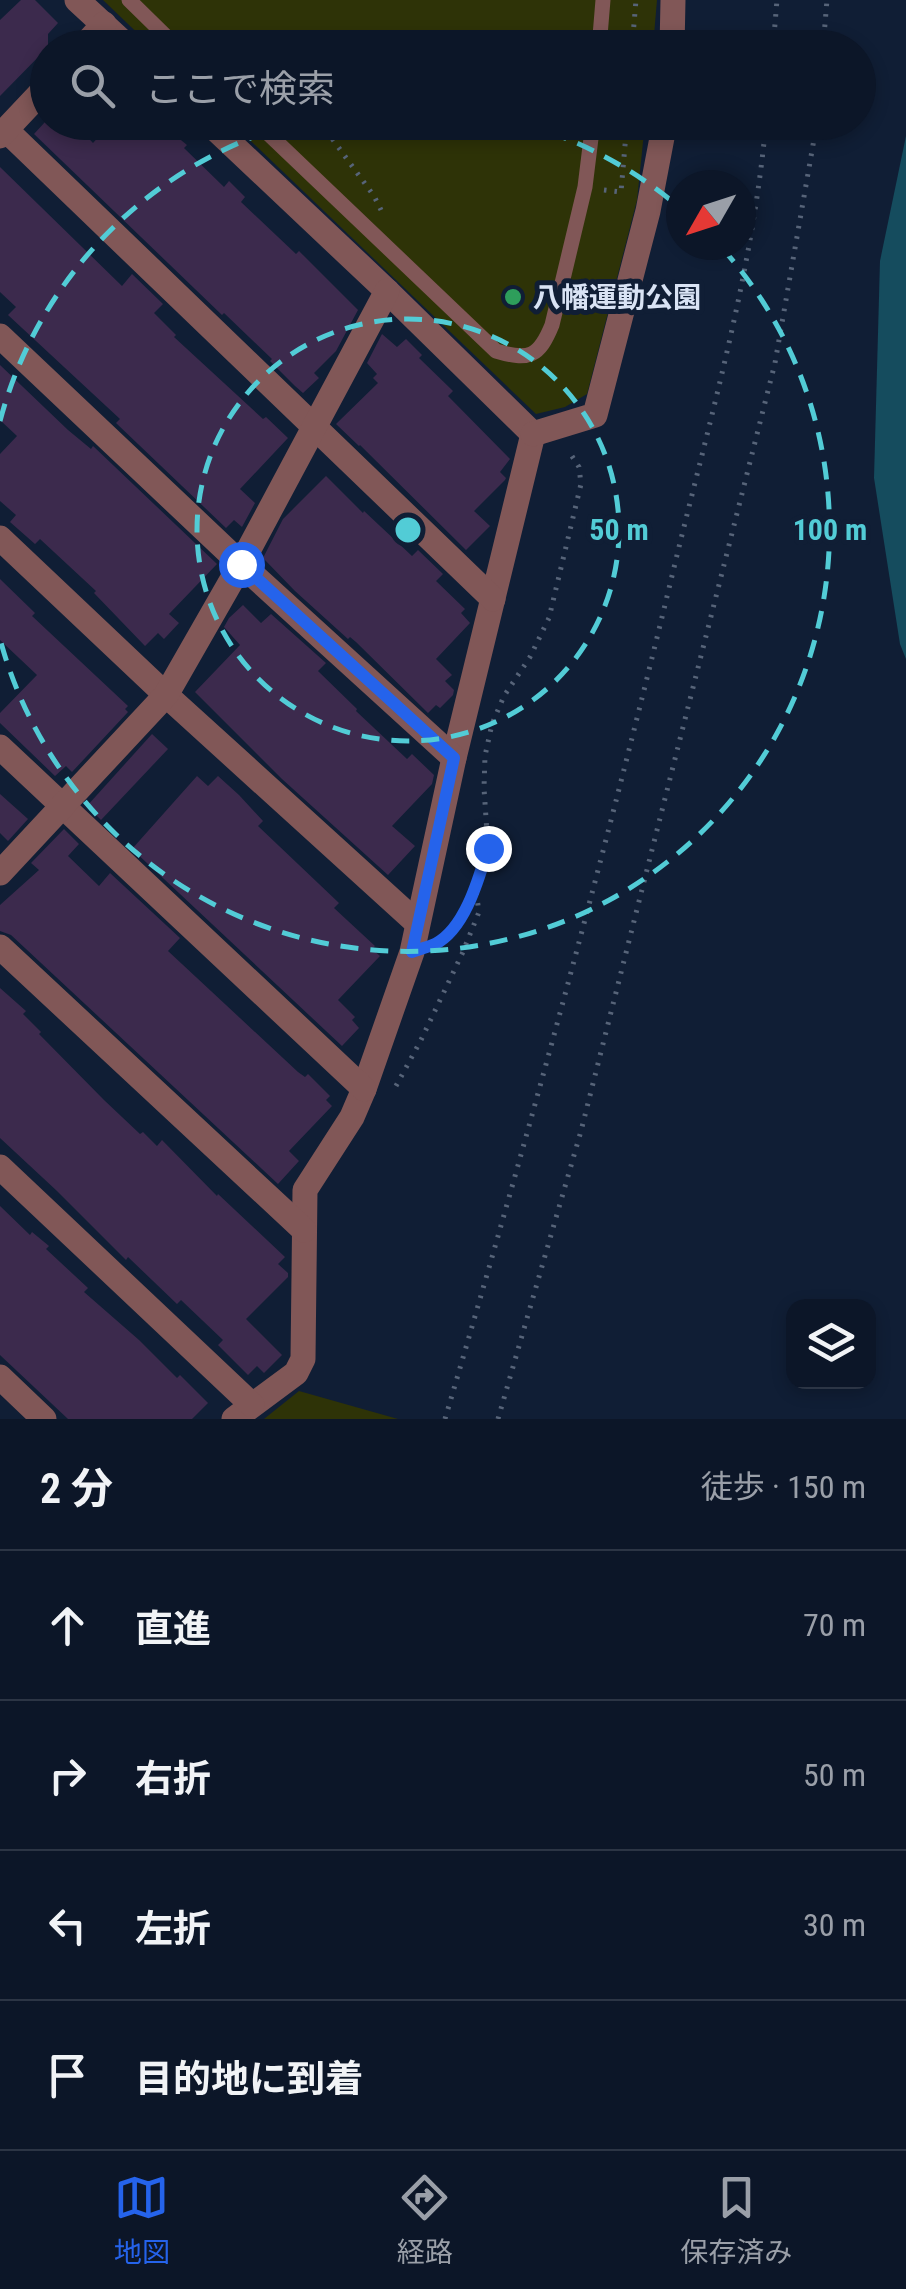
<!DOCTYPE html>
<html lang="ja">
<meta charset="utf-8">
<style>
body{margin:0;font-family:"Roboto Condensed","Noto Sans JP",sans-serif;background:#1a2334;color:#f1f3f6}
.controls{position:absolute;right:30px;bottom:30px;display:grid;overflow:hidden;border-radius:20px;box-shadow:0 5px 15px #0003}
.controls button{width:90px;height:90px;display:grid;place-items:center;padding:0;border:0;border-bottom:2px solid #2c3545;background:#0c1628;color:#f1f3f6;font:50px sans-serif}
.compass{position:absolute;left:666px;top:170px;width:90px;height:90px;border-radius:50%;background:#0c1628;box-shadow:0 5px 15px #0003;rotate:231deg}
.stop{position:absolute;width:30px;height:30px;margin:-22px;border:8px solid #2563eb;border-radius:50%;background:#fff}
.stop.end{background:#2563eb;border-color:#fff;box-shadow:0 2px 10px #0008}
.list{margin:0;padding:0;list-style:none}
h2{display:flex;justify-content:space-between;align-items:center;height:130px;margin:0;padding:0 40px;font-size:42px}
h2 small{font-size:32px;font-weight:400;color:#9a9fa8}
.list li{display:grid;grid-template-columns:65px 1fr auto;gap:30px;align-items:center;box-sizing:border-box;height:150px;padding:0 40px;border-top:2px solid #2c3545}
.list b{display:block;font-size:38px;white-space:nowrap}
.list em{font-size:32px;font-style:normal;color:#9a9fa8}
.icon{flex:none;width:55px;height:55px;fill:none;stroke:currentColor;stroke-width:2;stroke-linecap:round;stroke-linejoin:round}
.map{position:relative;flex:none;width:906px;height:1419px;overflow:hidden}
.search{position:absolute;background:#0c1628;box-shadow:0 5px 15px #0003;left:30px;right:30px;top:30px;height:110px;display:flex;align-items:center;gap:25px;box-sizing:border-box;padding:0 35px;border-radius:55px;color:#9a9fa8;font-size:38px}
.sheet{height:730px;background:#0c1628}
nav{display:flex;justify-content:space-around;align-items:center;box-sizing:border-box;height:140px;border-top:2px solid #2c3545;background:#0c1628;font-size:28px;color:#9a9fa8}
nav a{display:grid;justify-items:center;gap:5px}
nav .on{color:#2563eb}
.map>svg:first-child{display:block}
</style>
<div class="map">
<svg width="906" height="1419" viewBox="0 0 906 1419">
<rect width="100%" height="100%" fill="#101e35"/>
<!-- green -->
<g fill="#2e3307">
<path d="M103,0H657L653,47L153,48Z"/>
<path d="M232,123H645L637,200L587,394L565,407L536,414Z"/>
<path d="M299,1391L398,1419H264Z"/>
</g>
<!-- water -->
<path fill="#154c5e" d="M906,136V659L900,644L874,478L880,261Z"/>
<!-- building -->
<g fill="#3c2a4d">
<path d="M21,0H35L58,23L48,34V47L0,96V20Z"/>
<path d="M45,122H73L93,143L112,122H159L187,145L184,148L224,187L229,181L245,197L241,202L296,254L299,251L358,310L336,351L314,373L319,378L303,393L295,386L270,361L272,359L224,313L222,315L34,134Z"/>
<path d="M0,167L122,286L132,274L163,304L154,313L176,335L174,337L263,419L266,417L288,438L240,489L255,503L242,527L234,520L226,528L116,423L120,419L8,315L16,307L0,292Z"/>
<path d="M382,334L397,347L406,339L422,355L419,358L453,391L448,396L510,459L500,472L506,478L505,480L474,511L490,526L466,550L360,445L359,446L336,424L378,383L373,378L377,374L367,363Z"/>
<path d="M0,365L68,430L91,449L93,446L217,564L169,614L179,623L164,639L158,633L145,646L94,593L96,591L40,539L35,544L10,522L16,515L0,501V454L17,436L0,420Z"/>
<path d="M326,476L363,513L364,511L412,556L418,550L443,574L436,581L465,609L461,613L470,623L436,659L452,675L445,681L454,690L453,695L440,708L436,705L428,713L356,642L350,637L348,639L295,591L263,558L283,519Z"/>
<path d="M0,579L35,613L32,616L128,706L125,709L128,712L72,772L66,766L55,776L0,723V713L37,675L0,640Z"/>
<path d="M243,605L261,623L271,614L326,663L318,671L357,709L356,711L407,759L412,754L434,775L432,784L392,826L415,846L388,875L282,779L195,692L240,645L224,627L229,618Z"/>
<path d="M152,734L168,749L101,820L87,806Z"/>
<path d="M197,776L208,786L218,776L239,795L263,821L258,826L339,903L334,908L375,946L372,949L380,956L338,1000L355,1017L352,1020L359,1028L342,1046L132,849Z"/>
<path d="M0,794L28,819L8,841L0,833Z"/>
<path d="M64,829L79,844L68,856L99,886L110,873L180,938L168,951L298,1072L305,1077L308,1074L330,1096L326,1100L332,1106L289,1151L299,1161L278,1184L11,935L0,931V905L39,870L31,863Z"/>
<path d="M0,988L26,1011L23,1014L41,1032L39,1034L104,1100L140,1134L143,1132L157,1146L162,1140L217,1196L218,1194L285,1257L278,1264L288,1273V1277L246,1319L282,1355L264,1373L257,1366L248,1375L218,1345L223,1340L181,1300L177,1304L128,1257L126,1260L57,1191L0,1138Z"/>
<path d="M0,1206L30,1235L32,1232L49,1246L46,1249L88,1288L84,1292L139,1340L177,1378L180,1375L208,1403L192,1419H68L0,1355Z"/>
</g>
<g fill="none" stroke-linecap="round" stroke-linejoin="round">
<!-- path -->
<g stroke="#576479" stroke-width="5" stroke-dasharray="2.5 8" stroke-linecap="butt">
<path d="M632,48L636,0"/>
<path d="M773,48L777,0"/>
<path d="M823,48L827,0"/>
<path d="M320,122L374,196L381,210"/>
<path d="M604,190L621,192L627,122"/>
<path d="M442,939L454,927L476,889L488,848L484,788L485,756L492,724L504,696L530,657L549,618L581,484L579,467L568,450"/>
<path d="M396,1086L421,1040L462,954L479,912L476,891"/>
<path d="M445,1419C527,1141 603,862 671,580C707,429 752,278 766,122"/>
<path d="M498,1419L581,1131L775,363L817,122"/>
</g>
<!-- service -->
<g stroke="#815757" stroke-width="15">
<path d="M129,0L178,48"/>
<path d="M599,48L603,0"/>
<path d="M256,122L496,351C529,361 539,357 552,325L585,187L593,122"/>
</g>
<!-- minor -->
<g stroke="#815757" stroke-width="25">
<path d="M77,0L129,48"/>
<path d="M82,48L104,24"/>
<path d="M672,48L673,0"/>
<path d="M208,122L387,291L533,434L454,758L412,952L364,1089L352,1117L305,1190L303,1359L296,1373L234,1419"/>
<path d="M6,130L493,599"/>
<path d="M0,136L48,85"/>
<path d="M0,336L241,564L454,758"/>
<path d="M533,434L595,415L648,211L665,122"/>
<path d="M0,538L166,695L417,923"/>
<path d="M0,747L364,1089"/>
<path d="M0,873L166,695L241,564L387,291"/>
<path d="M0,947L304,1230"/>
<path d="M0,1167L252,1405"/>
<path d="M0,1377L44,1419"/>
</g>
</g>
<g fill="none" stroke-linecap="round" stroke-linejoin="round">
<!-- route -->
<path stroke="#2563eb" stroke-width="12" d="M241,564L454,758L412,952C419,949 428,947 435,944C465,929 479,878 488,848"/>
</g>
<!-- distance rings -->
<g fill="none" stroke="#52ccd6" stroke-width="5" stroke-dasharray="18 12">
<circle cx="408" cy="530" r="211"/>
<path d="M0 421A422 422 0 0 1 295 123M521 123A422 422 0 0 1 679 207M722 248A422 422 0 1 1 0 639"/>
</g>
<!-- markers -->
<circle fill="#2e9e5b" stroke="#101e35" stroke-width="4" cx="513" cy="297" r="10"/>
<g text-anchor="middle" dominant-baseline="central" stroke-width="10" stroke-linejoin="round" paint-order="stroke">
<!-- poi labels -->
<g font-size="28" font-weight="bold" fill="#d9e3f4" stroke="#101e35" text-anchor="start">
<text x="533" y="297">八幡運動公園</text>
</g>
</g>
<circle cx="408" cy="530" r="15" fill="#52ccd6" stroke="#101e35" stroke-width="5"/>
<g font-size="30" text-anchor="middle" font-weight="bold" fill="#52ccd6" stroke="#101e35" stroke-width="10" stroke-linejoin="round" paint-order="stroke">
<text x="619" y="540">50 m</text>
<text x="830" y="540">100 m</text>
</g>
</svg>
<div class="controls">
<button><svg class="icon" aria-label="layers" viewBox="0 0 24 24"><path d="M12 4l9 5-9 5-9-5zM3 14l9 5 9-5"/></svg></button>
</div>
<svg class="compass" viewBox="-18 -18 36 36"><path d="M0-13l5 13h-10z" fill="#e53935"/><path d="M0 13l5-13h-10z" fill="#9a9fa8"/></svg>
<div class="stop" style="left:241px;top:564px"></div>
<div class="stop end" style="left:488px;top:848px"></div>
<div class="search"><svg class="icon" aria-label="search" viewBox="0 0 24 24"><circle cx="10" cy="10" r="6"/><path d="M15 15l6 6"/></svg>ここで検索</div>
</div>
<section class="sheet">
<h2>2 分<small>徒歩 · 150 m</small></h2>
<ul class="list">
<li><svg class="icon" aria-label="ahead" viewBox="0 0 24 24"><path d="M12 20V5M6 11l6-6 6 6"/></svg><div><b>直進</b></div><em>70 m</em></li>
<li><svg class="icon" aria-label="right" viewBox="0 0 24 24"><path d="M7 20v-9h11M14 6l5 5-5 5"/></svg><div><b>右折</b></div><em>50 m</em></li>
<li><svg class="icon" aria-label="left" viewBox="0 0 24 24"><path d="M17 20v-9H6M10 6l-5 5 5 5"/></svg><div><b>左折</b></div><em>30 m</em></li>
<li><svg class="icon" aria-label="arrive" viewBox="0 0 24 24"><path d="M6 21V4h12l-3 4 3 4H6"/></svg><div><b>目的地に到着</b></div></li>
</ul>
</section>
<nav>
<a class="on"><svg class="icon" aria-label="map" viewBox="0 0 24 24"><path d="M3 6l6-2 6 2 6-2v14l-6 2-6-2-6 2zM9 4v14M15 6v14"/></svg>地図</a>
<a><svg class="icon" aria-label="directions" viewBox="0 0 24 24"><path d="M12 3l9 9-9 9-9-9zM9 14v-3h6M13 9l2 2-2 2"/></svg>経路</a>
<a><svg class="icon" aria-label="saved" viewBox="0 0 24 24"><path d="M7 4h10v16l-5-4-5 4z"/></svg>保存済み</a>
</nav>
